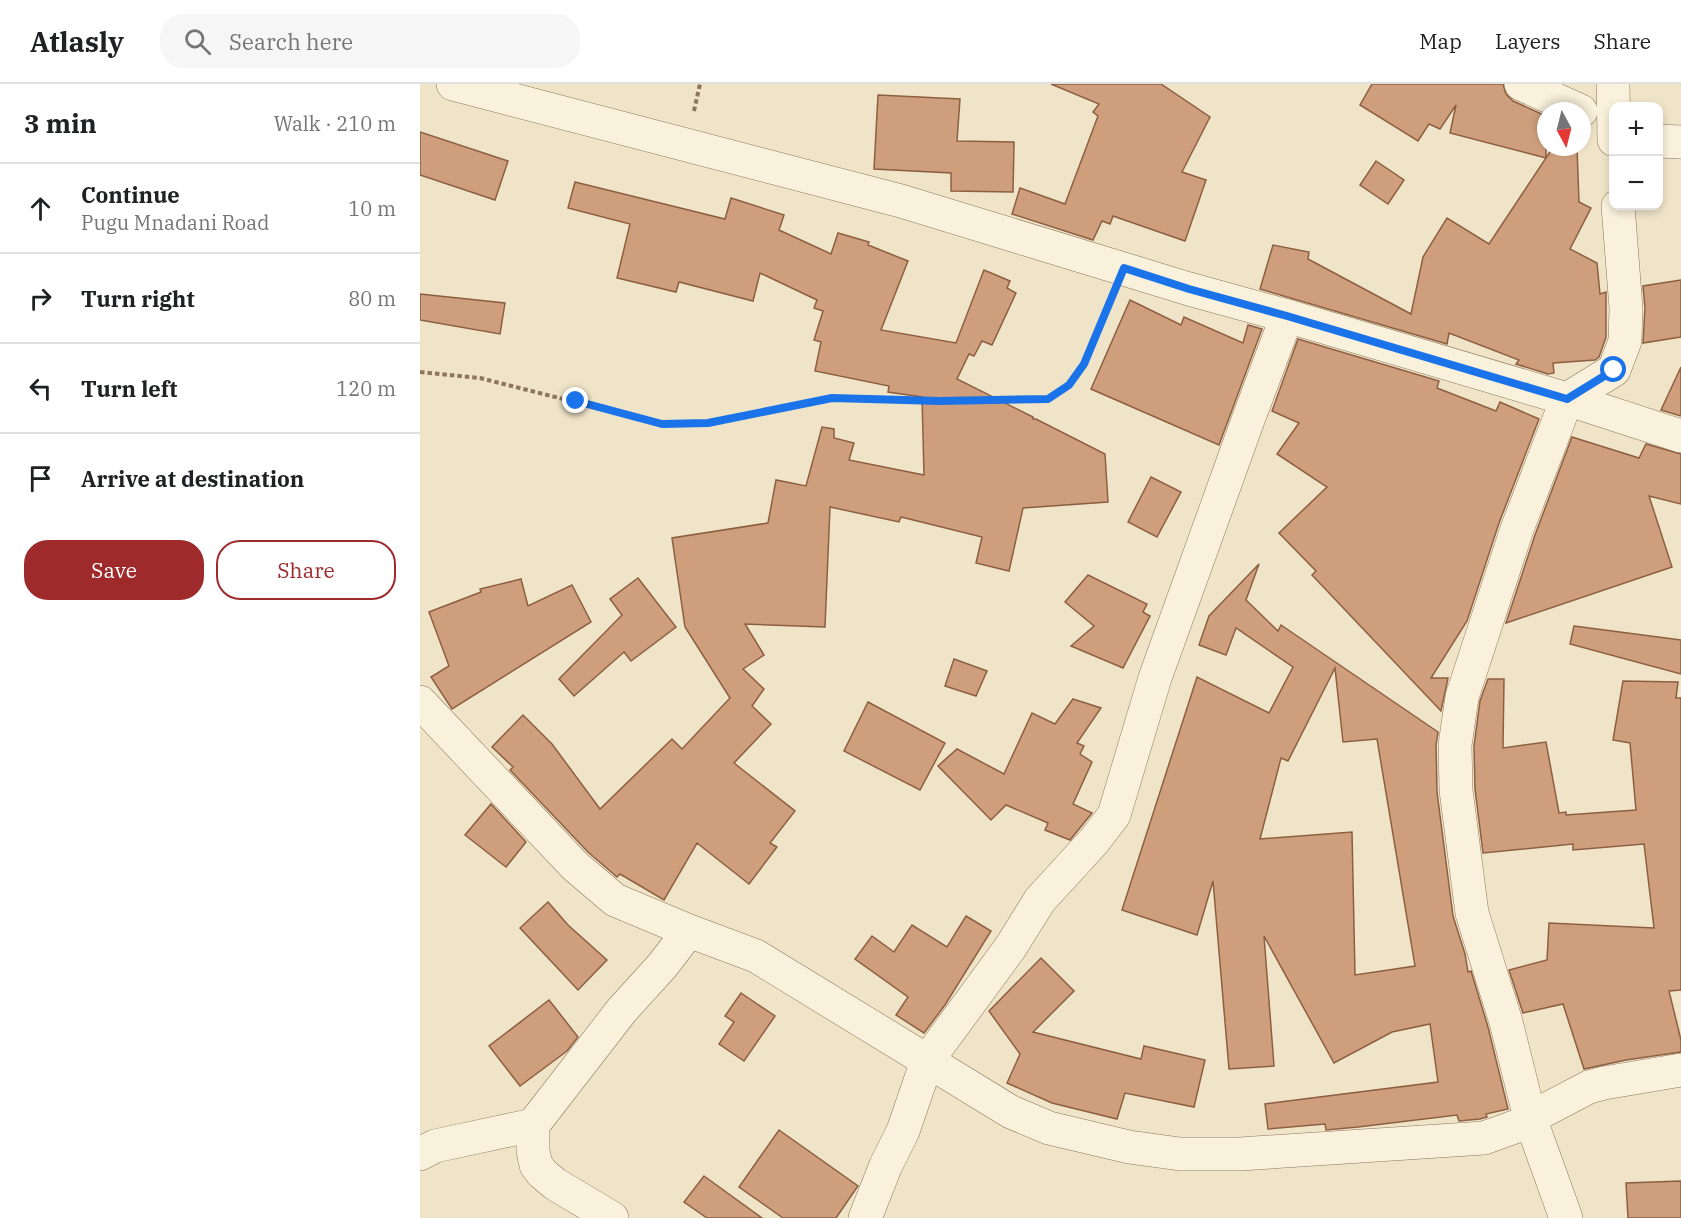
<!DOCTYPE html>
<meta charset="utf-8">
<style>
body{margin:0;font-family:"IBM Plex Serif",serif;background:#f6f6f6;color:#202124}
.controls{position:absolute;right:18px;top:18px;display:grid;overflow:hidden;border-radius:12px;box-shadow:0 3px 9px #0003}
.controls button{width:54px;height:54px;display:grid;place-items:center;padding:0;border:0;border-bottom:2px solid #e0e0e0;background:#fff;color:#202124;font:30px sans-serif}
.compass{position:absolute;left:1117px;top:18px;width:54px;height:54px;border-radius:50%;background:#fff;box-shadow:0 3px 9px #0003;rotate:173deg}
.stop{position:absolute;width:18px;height:18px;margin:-14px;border:4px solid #1a73e8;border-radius:50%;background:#fff}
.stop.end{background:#1a73e8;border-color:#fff;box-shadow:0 2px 6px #0008}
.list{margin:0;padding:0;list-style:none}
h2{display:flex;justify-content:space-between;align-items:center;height:78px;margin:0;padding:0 24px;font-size:26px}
h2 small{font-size:20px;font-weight:400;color:#757577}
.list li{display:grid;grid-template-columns:39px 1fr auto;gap:18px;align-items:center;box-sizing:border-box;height:90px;padding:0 24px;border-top:2px solid #e0e0e0}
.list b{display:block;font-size:22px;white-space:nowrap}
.list p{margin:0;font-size:20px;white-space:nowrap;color:#757577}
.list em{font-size:20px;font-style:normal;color:#757577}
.actions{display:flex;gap:12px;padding:18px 24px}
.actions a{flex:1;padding:14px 0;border:2px solid #9e2a2b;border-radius:24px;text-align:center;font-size:21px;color:#9e2a2b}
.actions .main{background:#9e2a2b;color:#fff}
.icon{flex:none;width:33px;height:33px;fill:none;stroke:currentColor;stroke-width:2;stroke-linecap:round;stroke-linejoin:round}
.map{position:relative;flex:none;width:1261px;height:1134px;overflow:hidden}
header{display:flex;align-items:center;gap:36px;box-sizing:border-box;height:84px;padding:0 30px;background:#fff;border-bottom:2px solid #e0e0e0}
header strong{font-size:28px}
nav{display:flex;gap:33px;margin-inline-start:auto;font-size:21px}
.search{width:420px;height:54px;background:#f6f6f6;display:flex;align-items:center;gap:15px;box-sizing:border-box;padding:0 21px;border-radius:24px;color:#757577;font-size:22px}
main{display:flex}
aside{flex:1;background:#fff}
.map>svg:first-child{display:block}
</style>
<header>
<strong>Atlasly</strong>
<div class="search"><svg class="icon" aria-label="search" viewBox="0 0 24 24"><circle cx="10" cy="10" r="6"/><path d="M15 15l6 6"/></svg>Search here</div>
<nav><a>Map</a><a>Layers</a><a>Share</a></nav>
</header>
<main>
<aside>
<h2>3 min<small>Walk · 210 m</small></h2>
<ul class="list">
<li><svg class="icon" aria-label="ahead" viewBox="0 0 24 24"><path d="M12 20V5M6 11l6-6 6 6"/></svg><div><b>Continue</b><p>Pugu Mnadani Road</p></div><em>10 m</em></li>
<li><svg class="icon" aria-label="right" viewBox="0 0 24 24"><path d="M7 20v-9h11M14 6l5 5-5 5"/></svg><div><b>Turn right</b></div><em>80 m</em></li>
<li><svg class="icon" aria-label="left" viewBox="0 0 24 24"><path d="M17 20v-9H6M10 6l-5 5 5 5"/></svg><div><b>Turn left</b></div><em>120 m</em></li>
<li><svg class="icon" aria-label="arrive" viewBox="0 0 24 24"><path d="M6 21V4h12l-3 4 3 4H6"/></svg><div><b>Arrive at destination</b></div></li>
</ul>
<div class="actions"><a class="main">Save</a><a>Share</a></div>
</aside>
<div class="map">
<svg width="1261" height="1134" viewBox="0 0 1261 1134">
<rect width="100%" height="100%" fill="#f0e4c8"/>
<!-- building -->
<g fill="#cf9f7d" stroke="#8d5f41" stroke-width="1.5" fill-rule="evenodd">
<path d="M631,0H741L790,33L762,88L786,96L765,157L693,132L690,140L682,137L673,156L592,130L600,104L645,120L678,32L673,28L679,20Z"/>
<path d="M952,0H1083L1086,10L1093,17L1126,32V74L1133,63H1157L1159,118L1171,124L1150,165L1177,179L1180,210L1186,208V253L1179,273L1175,276L1133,279L1134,289L1128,290L1096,280L1099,276L1029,249L1027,260L840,205L853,161L889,168L888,175L991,230L1003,173L1027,134L1069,160L1126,74L1030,49L1036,21L1020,45L1009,40L998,57L940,21Z"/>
<path d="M458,11L540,15L537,57L594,58L593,108L531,107V89L454,85Z"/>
<path d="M0,48L88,77L75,116L0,91Z"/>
<path d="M956,77L984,96L968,120L940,101Z"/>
<path d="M155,98L305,135L311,114L364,131L359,146L411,170L418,149L449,158L448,161L488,177L461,246L536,259L564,186L590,197L587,204L596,209L572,261L562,257L554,272L549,270L537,295L613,333V335H616L685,370L688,418L603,424L589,487L556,479L562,453L481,433L479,438L410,423L405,543L325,540L344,571L323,585L344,605L332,622L351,640L314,679L375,727L350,759L357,763L329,800L277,759L244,816L200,790L197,793L168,768L90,686L93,683L72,663L103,631L132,660L180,725L252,655L262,665L310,614L265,543L252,454L348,439L356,396L386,402L402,343L414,345V354L434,359L429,376L504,391L502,313L468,308L469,302L395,287L401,258L394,256L403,227L394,224L397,216L340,189L333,217L259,198L256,208L197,194L210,140L148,124Z"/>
<path d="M1261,196V253L1223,259L1225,224L1223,202Z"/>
<path d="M0,210L85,219L80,250L0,236Z"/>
<path d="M710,216L761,241L764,233L823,259L828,241L842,245L799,361L671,305Z"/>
<path d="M878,255L1019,297L1017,304L1076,327L1080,318L1119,335L1079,439L1047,537L1011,594H1028L1021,627L892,491L896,487L859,449L907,403L857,370L879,339L852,327Z"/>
<path d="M1261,283V332L1241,326Z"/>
<path d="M1152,353L1219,374L1226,360L1261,370V420L1229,412L1252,483L1086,539L1115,451Z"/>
<path d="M731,393L761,408L737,453L708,438Z"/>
<path d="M839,480L826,516L858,547L861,541L1018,648L1016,661L1017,708L1033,832L1045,870L1048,888L1051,887L1068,943L1088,1025L1066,1030L1067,1033L1060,1035L1039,1037L1037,1031L938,1043L906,1046L905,1040L848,1045L845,1020L1018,998L1010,940L972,948L914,979L844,852L854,982L809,985L793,797L777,851L702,826L777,593L849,629L873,583L816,544L806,571L779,561L789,532ZM915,584L923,658L957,655L995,882L935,891L932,748L840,755L861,674L868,677Z"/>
<path d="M668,491L727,520L723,528L730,532L703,584L651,562L674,542L645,518Z"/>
<path d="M218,494L256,543L211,577L204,568L154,612L139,595L202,531L190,515Z"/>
<path d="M101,495L108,522L152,501L171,538L32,625L11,593L29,582L9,528L61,508L60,505Z"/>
<path d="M1154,542L1261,556V590L1150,560Z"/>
<path d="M534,575L567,587L556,612L525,602Z"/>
<path d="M1068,595H1084L1083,664L1126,658L1139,729L1146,728V731L1216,726L1210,659L1193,656L1203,597L1258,598L1256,614H1261V906L1249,907L1261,956V968L1206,976L1164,985L1143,920L1103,929L1089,886L1127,876L1129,839L1234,844L1224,760L1153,766V760L1063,769L1055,705L1054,662L1060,617Z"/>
<path d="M653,615L681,624L657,659L664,662L660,670L672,678L653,720L672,729L650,756L625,746L628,739L586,721L571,736L518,682L537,665L584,690L612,629L635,640Z"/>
<path d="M448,618L525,659L500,706L424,667Z"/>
<path d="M71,720L106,758L86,783L45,751Z"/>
<path d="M128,818L148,841L187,876L158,906L100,844Z"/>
<path d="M546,832L571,847L525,921L504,949L476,931L488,913L435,875L452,852L474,868L492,841L527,863Z"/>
<path d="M621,874L654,907L613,948L721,975L724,962L785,976L774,1023L705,1009L697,1035L632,1019L587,999L600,970L569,927Z"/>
<path d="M321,909L355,932L324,977L299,960L314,938L305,932Z"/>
<path d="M129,916L158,953L147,967L100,1002L69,962Z"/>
<path d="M359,1046L438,1102L416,1134H363L319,1103Z"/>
<path d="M284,1092L342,1134H287L264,1118Z"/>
<path d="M1261,1097V1134H1208L1206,1099Z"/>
</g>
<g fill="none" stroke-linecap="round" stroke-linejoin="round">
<!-- minor casing -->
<g stroke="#8d765c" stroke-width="34">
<g id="minor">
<path d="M33,0L481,117L769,205L867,232L1147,315L1261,352"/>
<path d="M1101,0L1161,27"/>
<path d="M1193,0L1194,56"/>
<path d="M1238,57L1261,58"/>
<path d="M0,618L155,782L195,816L269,847L336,872L591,1028L629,1044L709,1063L760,1070H820L1064,1054L1100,1041L1110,1034L1169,1003L1184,999L1261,986"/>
<path d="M0,1070L15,1062L113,1041"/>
<path d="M192,1134L135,1100L122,1089L116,1081L113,1067V1041L202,926L242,882L269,847"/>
<path d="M445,1134L466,1081L483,1047L507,977L590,864L620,816L674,757L694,731L735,594L828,336L867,232"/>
<path d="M1146,1134L1110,1034L1086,938L1052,829L1036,706L1035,661L1042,613L1097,445L1147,315L1194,286L1205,257L1206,224L1198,122"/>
</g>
</g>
<!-- path -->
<g stroke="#8d765c" stroke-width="4" stroke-dasharray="4.5 3" stroke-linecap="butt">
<path d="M274,27L280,0"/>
<path d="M0,288L60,294L242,340L288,339L412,314L520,317L628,315L649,301L664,280L690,218"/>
</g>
<!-- minor -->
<use href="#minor" stroke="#faf1dc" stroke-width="33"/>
</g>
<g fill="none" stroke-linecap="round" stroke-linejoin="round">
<!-- route -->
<path stroke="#1a73e8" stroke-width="8" d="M156,317L242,340L288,339L412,314L520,317L628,315L649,301L664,280L704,184L769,205L867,232L1147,315L1194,286"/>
</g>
</svg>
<div class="controls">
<button>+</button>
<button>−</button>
</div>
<svg class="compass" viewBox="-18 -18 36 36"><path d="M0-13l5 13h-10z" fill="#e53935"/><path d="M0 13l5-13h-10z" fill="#757577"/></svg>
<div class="stop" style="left:1194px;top:286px"></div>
<div class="stop end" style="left:156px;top:317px"></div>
</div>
</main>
